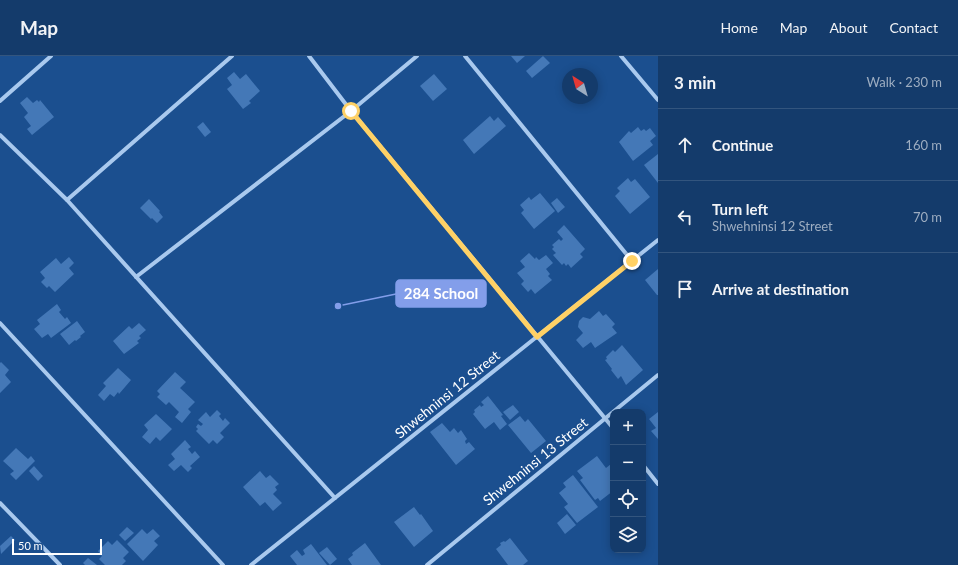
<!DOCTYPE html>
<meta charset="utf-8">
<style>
body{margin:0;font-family:Lato,sans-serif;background:#214673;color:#f1f3f6}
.controls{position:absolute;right:12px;bottom:12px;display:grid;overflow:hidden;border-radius:8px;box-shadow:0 2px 10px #0003}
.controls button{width:36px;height:36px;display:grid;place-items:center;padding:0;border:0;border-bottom:1px solid #33557e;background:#143b6b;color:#f1f3f6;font:20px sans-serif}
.compass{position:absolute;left:562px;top:12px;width:36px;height:36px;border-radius:50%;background:#143b6b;box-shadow:0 2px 10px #0003;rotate:323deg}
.scale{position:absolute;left:12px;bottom:10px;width:90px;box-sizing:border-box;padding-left:4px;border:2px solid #fff;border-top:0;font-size:11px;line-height:14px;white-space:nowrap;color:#fff;-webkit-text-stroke:3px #1b4f8f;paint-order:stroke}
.stop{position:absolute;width:12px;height:12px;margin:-9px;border:3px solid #ffd166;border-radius:50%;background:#fff}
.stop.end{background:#ffd166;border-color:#fff;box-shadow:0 1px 4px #0008}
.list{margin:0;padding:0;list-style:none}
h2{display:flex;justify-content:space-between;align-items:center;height:52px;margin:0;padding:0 16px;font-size:17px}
h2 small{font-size:13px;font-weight:400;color:#9dadc1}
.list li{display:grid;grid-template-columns:26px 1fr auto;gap:12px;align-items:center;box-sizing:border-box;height:72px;padding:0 16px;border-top:1px solid #33557e}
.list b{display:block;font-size:15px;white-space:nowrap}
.list p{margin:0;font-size:13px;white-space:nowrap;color:#9dadc1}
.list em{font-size:13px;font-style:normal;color:#9dadc1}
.icon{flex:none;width:22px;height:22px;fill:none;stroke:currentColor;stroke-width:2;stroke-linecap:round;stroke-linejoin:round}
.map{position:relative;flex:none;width:658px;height:509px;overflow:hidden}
header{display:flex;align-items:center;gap:24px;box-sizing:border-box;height:56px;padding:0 20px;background:#143b6b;border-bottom:1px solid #33557e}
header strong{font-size:19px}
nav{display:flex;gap:22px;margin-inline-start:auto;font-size:14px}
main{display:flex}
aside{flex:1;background:#143b6b}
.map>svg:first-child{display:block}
</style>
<header>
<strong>Map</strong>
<nav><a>Home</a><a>Map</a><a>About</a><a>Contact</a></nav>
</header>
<main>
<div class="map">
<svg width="658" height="509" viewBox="0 0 658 509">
<rect width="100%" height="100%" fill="#1b4f8f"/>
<!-- building -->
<g fill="#4478b7">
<path d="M511,0H525L517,7Z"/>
<path d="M543,0L550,7L532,22L526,15Z"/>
<path d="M234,16L240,23L246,18L260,35L249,45L251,47L243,53L227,33L232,29L227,22Z"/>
<path d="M434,18L447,33L433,45L420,30Z"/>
<path d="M27,41L33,47L37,44L39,46L40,44L54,61L32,79L27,73L31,70L24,61L28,57L20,47Z"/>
<path d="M490,60L494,65L498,61L506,70L474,98L463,84Z"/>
<path d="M203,66L211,76L205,81L197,71Z"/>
<path d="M638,71L641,75L644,73L646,75L650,72L656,80L650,85L653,89L633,105L619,86L629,75L631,77Z"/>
<path d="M658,98V127L644,109Z"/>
<path d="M628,122L631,126L635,123L650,141L630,158L615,140L620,135L617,132Z"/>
<path d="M540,137L555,155L534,173L521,157L524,154L520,149L529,141L531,144Z"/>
<path d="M557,142L565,151L558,157L551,147Z"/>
<path d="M149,143L160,155L159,156L163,161L157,167L152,162L151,163L140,152Z"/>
<path d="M564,169L585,193L580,198L583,201L571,212L568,208L566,210L564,207L562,209L553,199L556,197L552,193L554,191L552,189L559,183L561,185L563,183L557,176Z"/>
<path d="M529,197L535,203L536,201L539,204L546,199L553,207L546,213L550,218L548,220L552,224L535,238L531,233L528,236L521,228L524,225L517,217L525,211L520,205Z"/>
<path d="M69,201L74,207L69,212L74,218L55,236L49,230L47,232L41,226L45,222L40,216L56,202L61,208Z"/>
<path d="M658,213V239H657L645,224Z"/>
<path d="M57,248L61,254L59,256L65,263L67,261L71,267L51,282L48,278L42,282L34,273L40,268L37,264Z"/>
<path d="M599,255L603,260L606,258L615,268L612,271L617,277L595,292L591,286L583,292L576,284L583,277L578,271L579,265L583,261L590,263Z"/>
<path d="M77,265L85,276L80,280L81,281L76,285L75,284L69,289L60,278Z"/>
<path d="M139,267L146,274L139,280L141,282L137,285L139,287L124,298L113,285L129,270L132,273Z"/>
<path d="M622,289L643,314L626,329L621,320L618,323L611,314L612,313L605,304L607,303L606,301L613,294L615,296Z"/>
<path d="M1,306L9,314L5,319L11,326L0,337V307Z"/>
<path d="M118,312L131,324L119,338L118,336L114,341L110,338L104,345L98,339L106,330L103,327Z"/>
<path d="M175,316L186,326L180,332L195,346L188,353L191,356L182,367L175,361L179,356L169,346L166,349L157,341L160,338L157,335Z"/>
<path d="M488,340L503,359L501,360L507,368L500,374L494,366L485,373L473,358L475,356L474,354L480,349L481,351L484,349L481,346Z"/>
<path d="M513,349L519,356L510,364L503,356Z"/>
<path d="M217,354L221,358L219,360L223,365L225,362L230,367L220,377L224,381L217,388L213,384L209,388L196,375L198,373L196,371L198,368L201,370L203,368L198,364L206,356L210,361Z"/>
<path d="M658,356V383L651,375L656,372L649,363Z"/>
<path d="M156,358L172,373L160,385L156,381L150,388L142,381L148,374L144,369Z"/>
<path d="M520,360L525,366L528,363L546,385L531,397L508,369Z"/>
<path d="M442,367L450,376L454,372L458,377L461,374L467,383L465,385L466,388L469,386L475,393L456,409L430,376Z"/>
<path d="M185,384L191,391L188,393L192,398L195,395L200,401L190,410L192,412L188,416L181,409L174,415L168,409L175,403L171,398Z"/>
<path d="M16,392L28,403L31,400L35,405L16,424L10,418L14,415L3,405Z"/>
<path d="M597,400L606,412L611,408L613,410V435L600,445L598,442L595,444L580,424L583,422L577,415Z"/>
<path d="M34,410L43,420L38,425L29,415Z"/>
<path d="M260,415L266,422L270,419L279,428L275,431L277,434L273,438L282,447L273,455L265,446L260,450L243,431Z"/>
<path d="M573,419L598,451L577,467L564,451L568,448L559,437L566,431L563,427Z"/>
<path d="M414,451L420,459L421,458L433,475L414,491L394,466Z"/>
<path d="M567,458L576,469L565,478L557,467Z"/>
<path d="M127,471L134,477L125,485L119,479Z"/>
<path d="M142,473L147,478L153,473L160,480L154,485L158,489L143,505L127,488Z"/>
<path d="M11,480L15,484L1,498L0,490Z"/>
<path d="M510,482L528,505L523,509H508L496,493L501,489L500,487L504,485L505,486Z"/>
<path d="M117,484L129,496L123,502L126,505L122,509H105L99,503L102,500L98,495L108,485L112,489Z"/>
<path d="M365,487L381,509H352L348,503L353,499L352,497Z"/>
<path d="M311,488L327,509H297L290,500L297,494L302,500L305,498L303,494Z"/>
<path d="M327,491L337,503L330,509L319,497Z"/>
<path d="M88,502L97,509H85L83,507Z"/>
</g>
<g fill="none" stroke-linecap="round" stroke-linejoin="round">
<!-- minor -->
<g stroke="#a9c9ee" stroke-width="4">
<path d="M309,0L351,55L613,372"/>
<path d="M465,0L632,205"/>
<path d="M621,0L658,44"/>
<path d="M0,45L51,0"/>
<path d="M0,79L67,144L335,442"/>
<path d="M67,144L232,0"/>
<path d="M136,221L351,55L417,0"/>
<path d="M0,267L223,509"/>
<path d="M643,409L658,428"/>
<path d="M0,447L60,509"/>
<path d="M251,509L658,184"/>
<path d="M427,509L658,319"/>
</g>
</g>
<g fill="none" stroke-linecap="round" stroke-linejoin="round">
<!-- route -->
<path stroke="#ffd166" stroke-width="5" d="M351,55L537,281L632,205"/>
</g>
<g text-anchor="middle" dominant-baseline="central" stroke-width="3" stroke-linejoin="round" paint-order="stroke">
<!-- street labels -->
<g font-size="14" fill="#fff" stroke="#1b4f8f">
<text transform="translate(447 338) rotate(-39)">Shwehninsi 12 Street</text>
<text transform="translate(535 405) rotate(-39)">Shwehninsi 13 Street</text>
</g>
</g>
<!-- callouts -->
<path fill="none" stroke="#839eea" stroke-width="1.5" d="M338 250L396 238"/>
<circle fill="#839eea" stroke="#1b4f8f" stroke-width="1.5" cx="338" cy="250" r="4"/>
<rect fill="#839eea" stroke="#839eea" stroke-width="1.5" x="396" y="224" width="90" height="27" rx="4"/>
<g font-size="15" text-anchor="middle" font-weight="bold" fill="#fff">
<text x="441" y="243">284 School</text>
</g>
</svg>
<div class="controls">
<button>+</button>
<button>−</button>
<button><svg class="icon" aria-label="locate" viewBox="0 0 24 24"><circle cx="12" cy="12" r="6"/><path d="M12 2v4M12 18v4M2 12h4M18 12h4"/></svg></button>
<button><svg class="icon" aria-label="layers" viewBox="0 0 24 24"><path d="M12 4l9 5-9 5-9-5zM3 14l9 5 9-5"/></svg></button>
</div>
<svg class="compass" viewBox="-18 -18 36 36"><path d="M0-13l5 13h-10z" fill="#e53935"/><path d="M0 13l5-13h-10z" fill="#9dadc1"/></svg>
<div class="scale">50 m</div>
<div class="stop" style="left:351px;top:55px"></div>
<div class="stop end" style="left:632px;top:205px"></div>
</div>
<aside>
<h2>3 min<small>Walk · 230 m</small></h2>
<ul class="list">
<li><svg class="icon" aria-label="ahead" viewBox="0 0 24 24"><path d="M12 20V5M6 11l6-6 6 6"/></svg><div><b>Continue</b></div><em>160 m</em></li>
<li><svg class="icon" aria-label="left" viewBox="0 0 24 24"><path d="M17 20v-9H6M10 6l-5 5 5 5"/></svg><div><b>Turn left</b><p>Shwehninsi 12 Street</p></div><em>70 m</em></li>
<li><svg class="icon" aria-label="arrive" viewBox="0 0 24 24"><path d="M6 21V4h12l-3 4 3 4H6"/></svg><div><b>Arrive at destination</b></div></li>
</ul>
</aside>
</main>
